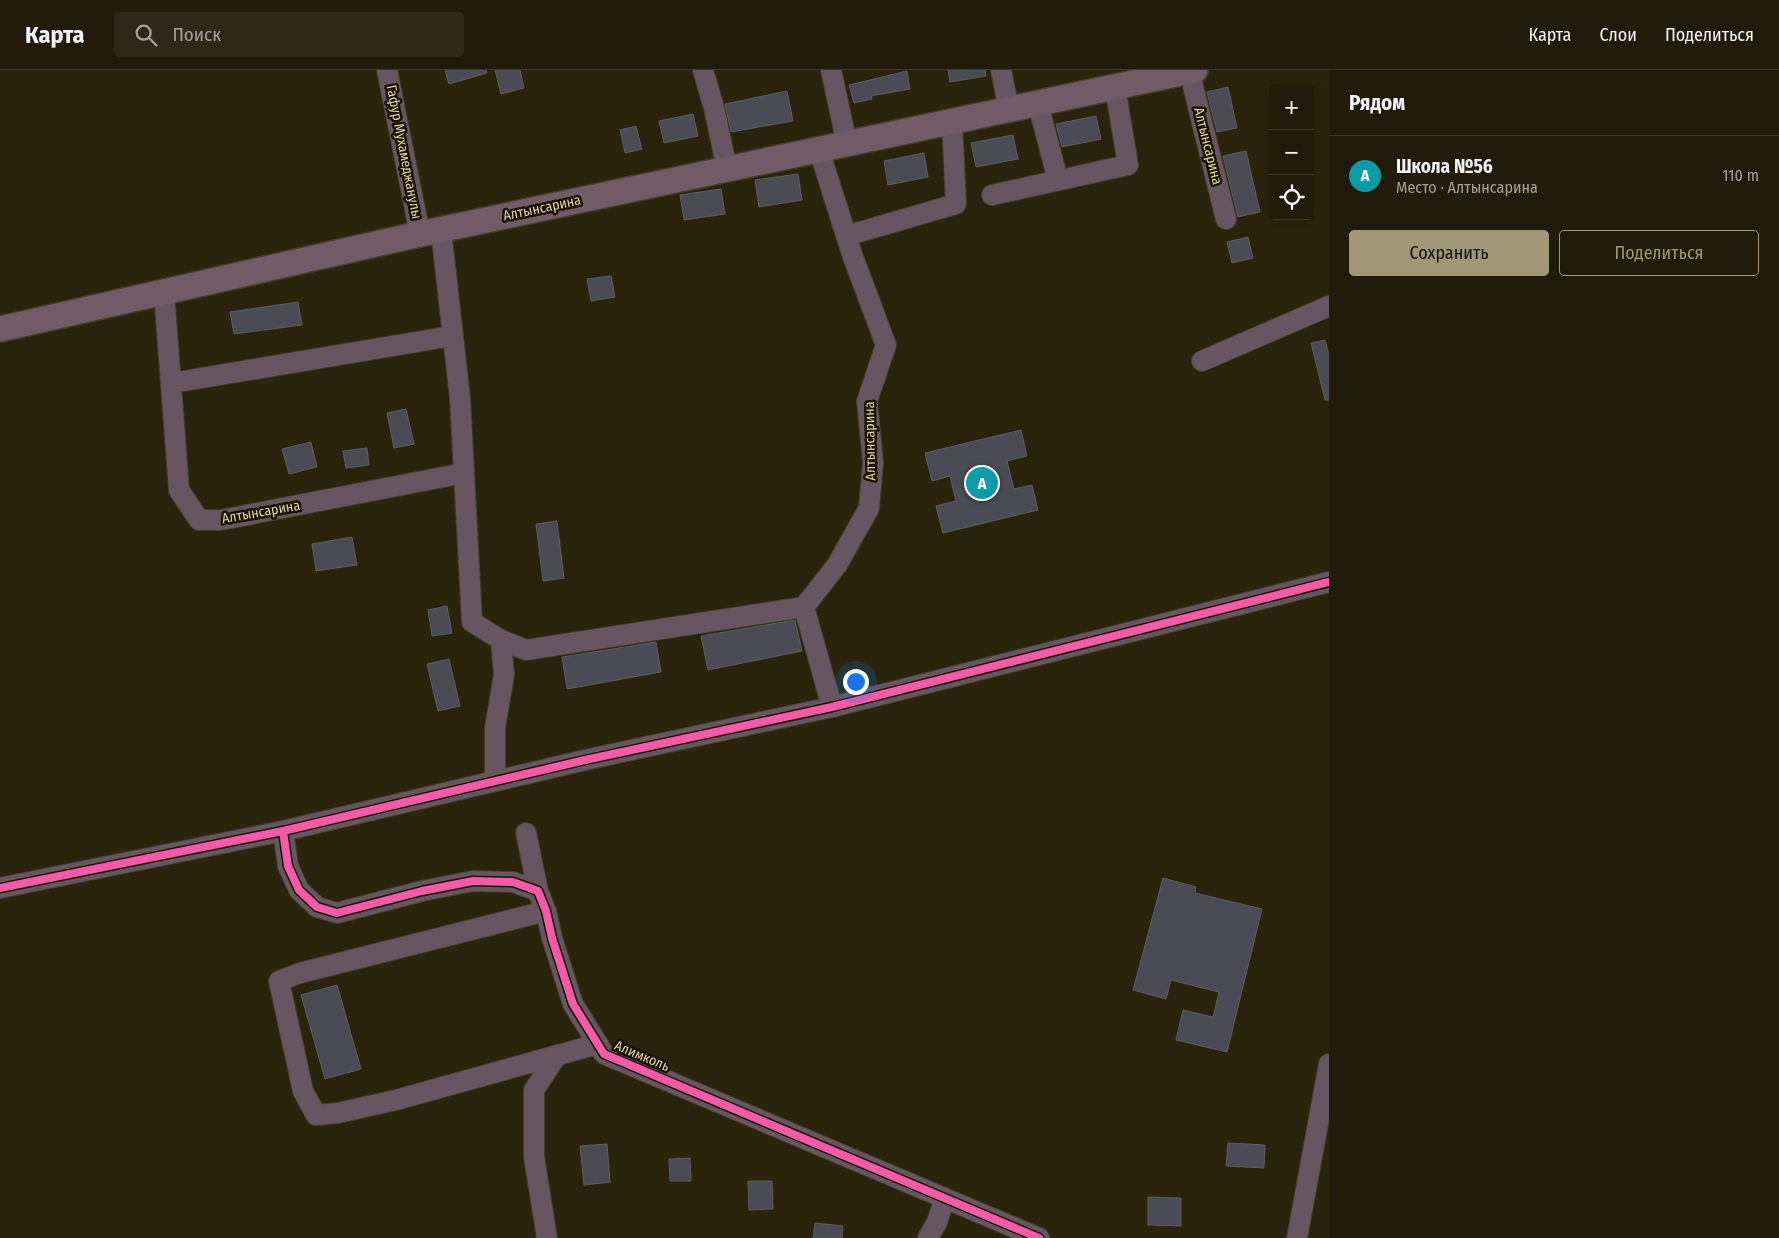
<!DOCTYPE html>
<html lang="ru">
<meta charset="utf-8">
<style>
body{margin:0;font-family:"Fira Sans Condensed",sans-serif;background:#2d2818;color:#f1f3f6}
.controls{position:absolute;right:15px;top:15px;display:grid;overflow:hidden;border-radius:5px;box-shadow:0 2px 12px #0003}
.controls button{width:45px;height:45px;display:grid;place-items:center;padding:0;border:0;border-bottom:1px solid #3d392b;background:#201b0a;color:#f1f3f6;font:25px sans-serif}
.you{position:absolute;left:855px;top:611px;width:18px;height:18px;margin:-12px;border:4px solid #fff;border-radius:50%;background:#1a73e8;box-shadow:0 0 0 8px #1a73e833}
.badge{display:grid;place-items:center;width:32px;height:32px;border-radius:50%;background:#a19676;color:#fff;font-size:16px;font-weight:700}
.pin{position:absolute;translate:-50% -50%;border:2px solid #fff;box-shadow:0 1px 5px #0006}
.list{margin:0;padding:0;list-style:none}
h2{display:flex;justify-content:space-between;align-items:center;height:65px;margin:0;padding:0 20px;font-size:21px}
h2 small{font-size:16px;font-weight:400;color:#a2a19c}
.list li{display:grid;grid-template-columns:32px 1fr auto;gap:15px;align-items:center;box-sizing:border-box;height:80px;padding:0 20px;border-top:1px solid #3d392b}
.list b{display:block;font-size:19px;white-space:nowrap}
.list p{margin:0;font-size:16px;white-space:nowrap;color:#a2a19c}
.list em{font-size:16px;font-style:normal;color:#a2a19c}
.actions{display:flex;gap:10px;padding:15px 20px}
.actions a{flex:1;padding:11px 0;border:1px solid #a19676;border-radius:5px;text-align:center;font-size:18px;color:#a19676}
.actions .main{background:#a19676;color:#111}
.icon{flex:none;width:28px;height:28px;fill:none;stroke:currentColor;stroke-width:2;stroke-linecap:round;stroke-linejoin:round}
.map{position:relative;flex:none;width:1329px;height:1168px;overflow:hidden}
header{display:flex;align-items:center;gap:30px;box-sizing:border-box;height:70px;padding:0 25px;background:#201b0a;border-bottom:1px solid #3d392b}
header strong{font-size:24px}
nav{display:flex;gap:28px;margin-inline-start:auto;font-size:18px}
.search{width:350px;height:45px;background:#2d2818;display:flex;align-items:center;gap:12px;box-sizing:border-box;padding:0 18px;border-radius:5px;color:#a2a19c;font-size:19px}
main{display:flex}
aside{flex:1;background:#201b0a}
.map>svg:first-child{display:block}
</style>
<header>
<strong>Карта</strong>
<div class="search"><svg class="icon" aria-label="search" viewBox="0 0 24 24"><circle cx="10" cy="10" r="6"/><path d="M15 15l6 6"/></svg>Поиск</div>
<nav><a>Карта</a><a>Слои</a><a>Поделиться</a></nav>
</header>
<main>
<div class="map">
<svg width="1329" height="1168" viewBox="0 0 1329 1168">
<rect width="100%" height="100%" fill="#2a240d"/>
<!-- building -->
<g fill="#4a4b54" stroke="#5c5d60">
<path d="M445,0H486L487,3L449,14Z"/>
<path d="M495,0H520L524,18L501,24Z"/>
<path d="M948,0H985L986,6L950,12Z"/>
<path d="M907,1L910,19L871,26L872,29L854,33L849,15Z"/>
<path d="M1228,17L1237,58L1217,62L1207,22Z"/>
<path d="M787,21L793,51L731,62L725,34Z"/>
<path d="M693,44L698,66L664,73L659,51Z"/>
<path d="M1096,46L1101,69L1062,77L1056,54Z"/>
<path d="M636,56L642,79L625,83L620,60Z"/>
<path d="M1013,65L1018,89L976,97L971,73Z"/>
<path d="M1246,81L1260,142L1238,147L1223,86Z"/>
<path d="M924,83L928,107L888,115L884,91Z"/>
<path d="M798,104L802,130L759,137L755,110Z"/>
<path d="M721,119L725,144L684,150L680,125Z"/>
<path d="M1248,167L1253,188L1232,193L1227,172Z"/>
<path d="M611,206L615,227L591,231L587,209Z"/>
<path d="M298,232L302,255L234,264L230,242Z"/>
<path d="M1325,270L1329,285V330H1325L1311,273Z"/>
<path d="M406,339L414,374L394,378L387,343Z"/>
<path d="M1021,360L1027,386L1007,391L1014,419L1032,415L1038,440L943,463L936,436L956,431L950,406L932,411L925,383Z"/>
<path d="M311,372L317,397L289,404L282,379Z"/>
<path d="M367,378L369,395L346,398L343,381Z"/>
<path d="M557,451L564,508L543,511L536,454Z"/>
<path d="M352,467L357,495L316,501L312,474Z"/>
<path d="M447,536L452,563L432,566L428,540Z"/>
<path d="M795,550L802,581L708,600L701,566Z"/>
<path d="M656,572L661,602L567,619L562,587Z"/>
<path d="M449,589L460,636L438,641L427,594Z"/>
<path d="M1163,808L1196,817L1195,823L1262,839L1227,982L1176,970L1183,940L1213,947L1219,922L1171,910L1166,929L1133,920Z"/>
<path d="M337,915L361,999L325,1009L301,925Z"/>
<path d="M1228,1073L1265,1075L1264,1098L1226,1096Z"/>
<path d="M607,1074L610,1112L584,1115L580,1076Z"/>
<path d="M690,1088L691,1111H670L669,1089Z"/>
<path d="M748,1111H772L773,1139L749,1140Z"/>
<path d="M1148,1127L1181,1128V1156L1148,1155Z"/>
<path d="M815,1153L843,1156L842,1168H813Z"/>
</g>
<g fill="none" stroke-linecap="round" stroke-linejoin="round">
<!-- minor casing -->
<g stroke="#453e29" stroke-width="22">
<g id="minor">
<path d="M387,0L420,164"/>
<path d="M703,0L714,38L727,99"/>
<path d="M831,0L847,74"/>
<path d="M1001,0L1009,40"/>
<path d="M1189,0L1226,149"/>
<path d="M1038,34L1058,110"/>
<path d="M992,125L1128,95L1115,17"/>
<path d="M441,160L460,328L472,552L501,570L504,605L495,658V710"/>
<path d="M846,166L956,134L952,52"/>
<path d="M164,222L179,420L199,450H221L464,403"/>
<path d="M1202,291L1329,236"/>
<path d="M172,313L452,266"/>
<path d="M804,537L832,637"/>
<path d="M501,570L526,580L804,537L837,495L869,438L873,392L867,331L886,275L853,187L819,80"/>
<path d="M283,761L288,796L299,820L317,837L337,843L422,821L473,811L513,812L538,821L546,841L552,868L573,934L604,984L1039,1168"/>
<path d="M526,763L538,821"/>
<path d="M0,818L283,761L585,690L832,637L1329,512"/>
<path d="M546,841L300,903L279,911L303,1021L316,1045L338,1043L396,1030L598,974"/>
<path d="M547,1168L534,1087V1020L557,985"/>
<path d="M928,1168L937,1152L945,1128"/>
<path d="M1297,1168L1329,994"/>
</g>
</g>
<!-- major casing -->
<g stroke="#453e29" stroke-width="28">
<path id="major" d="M0,259L420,164L1195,0"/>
</g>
<!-- minor -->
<use href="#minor" stroke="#675661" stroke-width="20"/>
<!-- major -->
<use href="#major" stroke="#715b67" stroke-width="25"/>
<!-- cycleway casing -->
<g stroke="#1b1300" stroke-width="11">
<g id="cycleway">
<path d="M283,761L288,796L299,820L317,837L337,843L422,821L473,811L513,812L538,821L546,841L552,868L573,934L604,984L1039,1168"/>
<path d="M0,818L283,761L585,690L832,637L1329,512"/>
</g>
</g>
<!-- cycleway -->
<use href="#cycleway" stroke="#f35aa7" stroke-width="8"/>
</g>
<g text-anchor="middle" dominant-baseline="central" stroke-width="5" stroke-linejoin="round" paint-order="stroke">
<!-- street labels -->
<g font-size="14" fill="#e1d4af" stroke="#1b1300">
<text transform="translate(1208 76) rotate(76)">Алтынсарина</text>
<text transform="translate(404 82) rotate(79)">Гафур Мухамеджанулы</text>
<text transform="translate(542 138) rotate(-12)">Алтынсарина</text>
<text transform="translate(870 371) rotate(-91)">Алтынсарина</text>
<text transform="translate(261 442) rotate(-10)">Алтынсарина</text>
<text transform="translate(642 986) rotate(23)">Алимколь</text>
</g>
</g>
</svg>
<div class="controls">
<button>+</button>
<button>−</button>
<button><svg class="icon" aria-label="locate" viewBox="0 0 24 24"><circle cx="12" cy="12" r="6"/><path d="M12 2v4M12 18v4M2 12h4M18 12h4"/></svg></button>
</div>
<div class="you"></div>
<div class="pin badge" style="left:982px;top:413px;background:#0f9aa8">A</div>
</div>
<aside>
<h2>Рядом<small></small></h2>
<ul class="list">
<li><span class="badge" style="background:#0f9aa8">A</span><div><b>Школа №56</b><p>Место · Алтынсарина</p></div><em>110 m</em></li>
</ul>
<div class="actions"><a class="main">Сохранить</a><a>Поделиться</a></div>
</aside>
</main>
